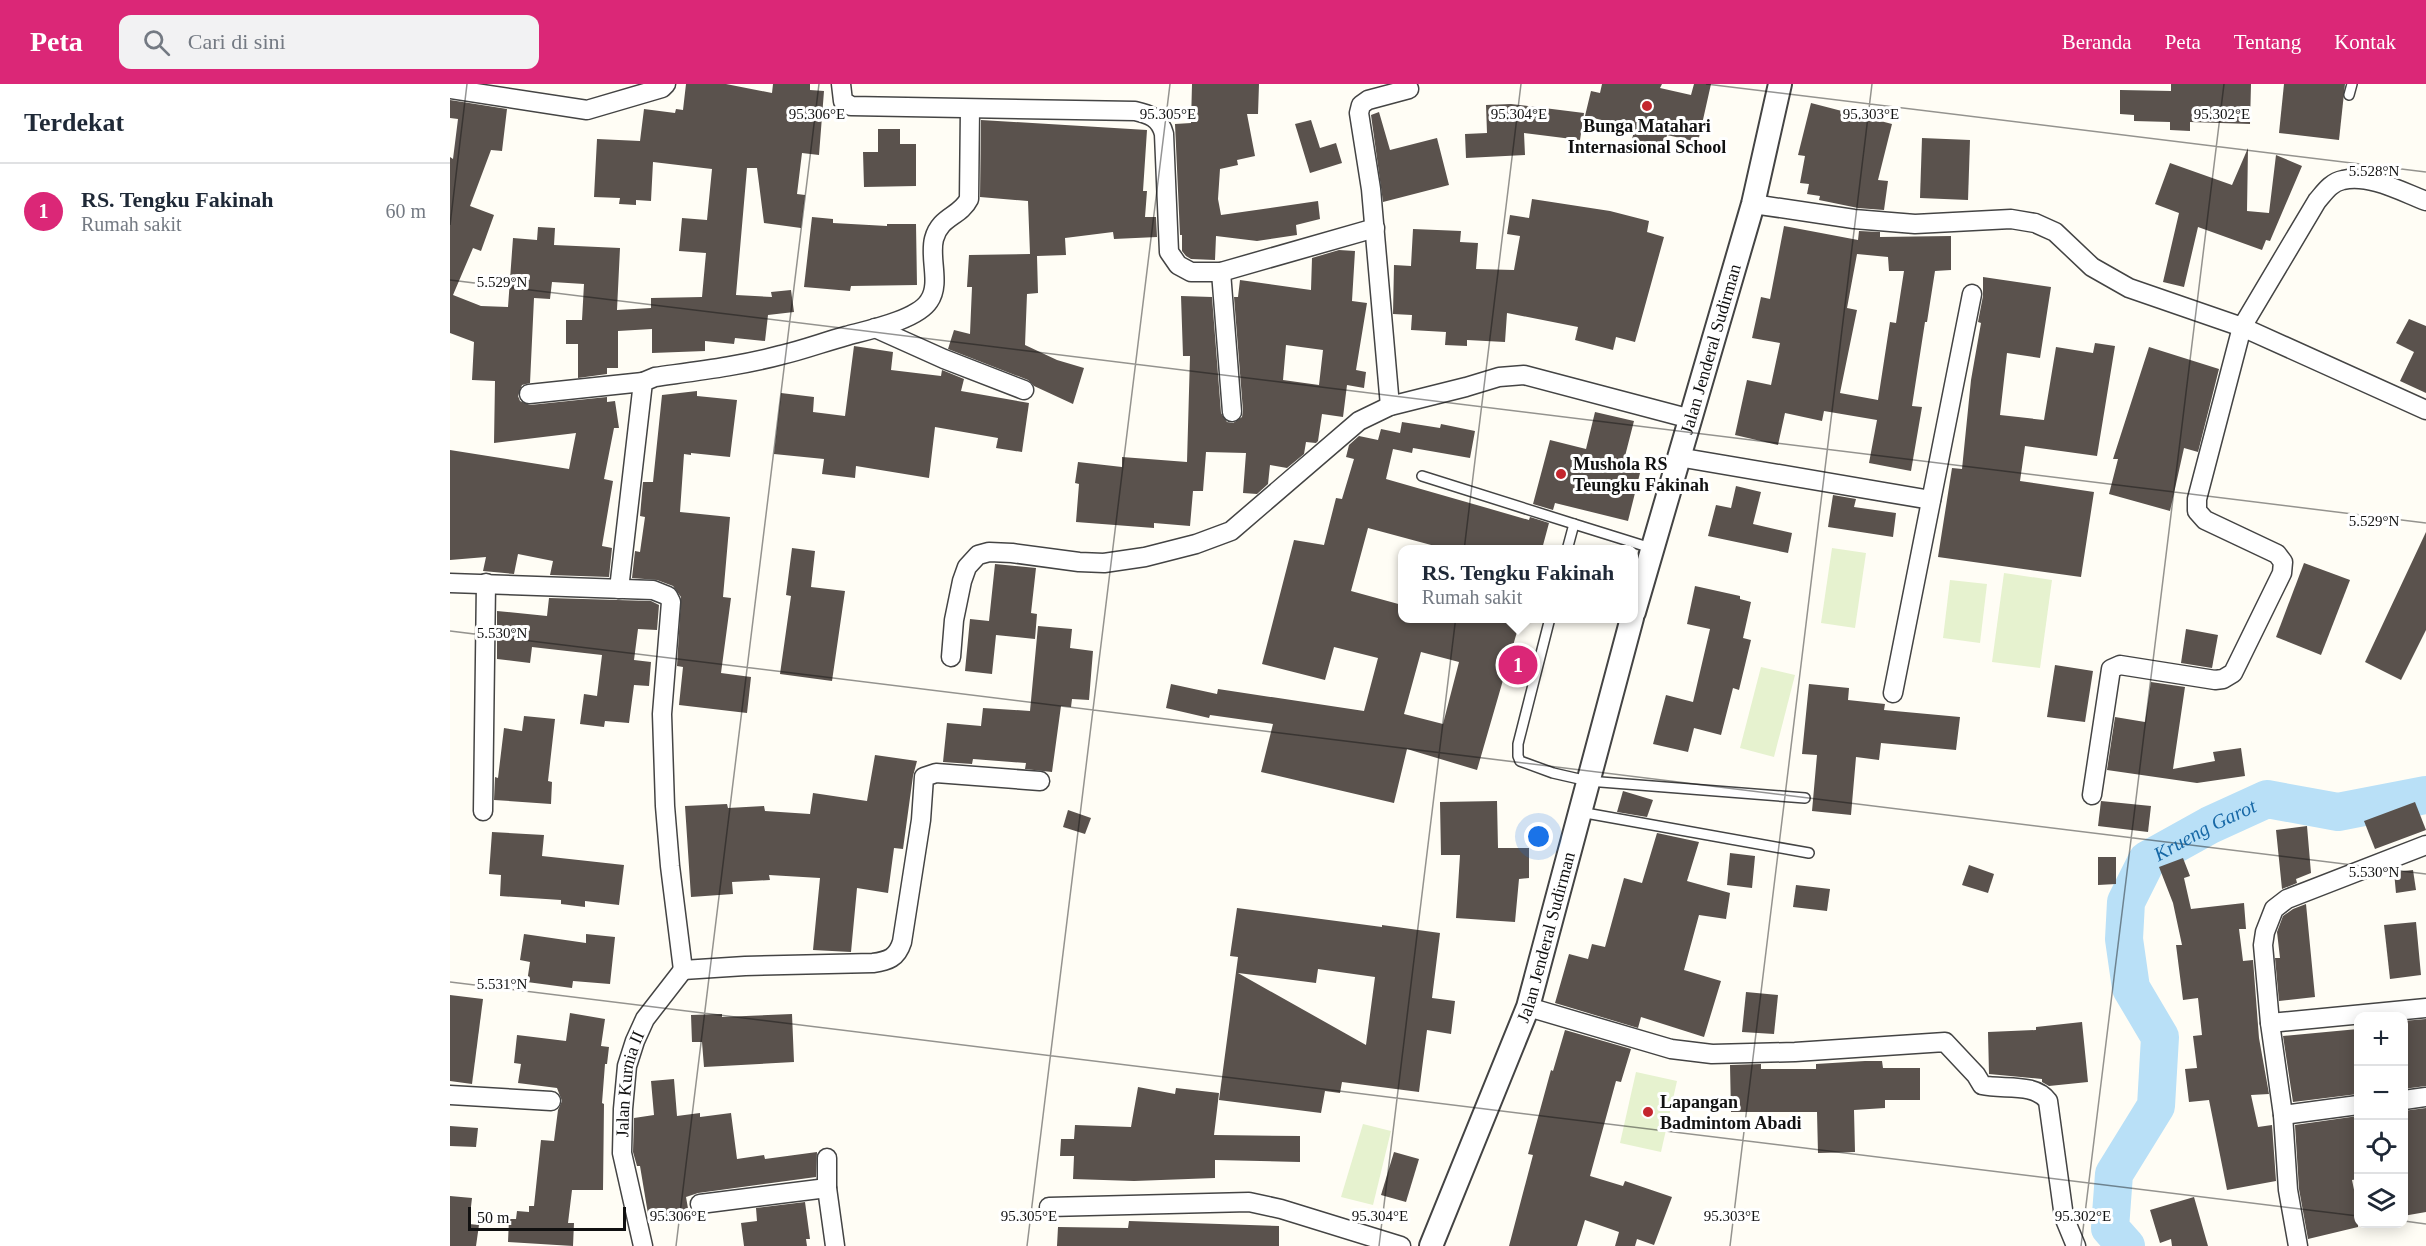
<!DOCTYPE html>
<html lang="id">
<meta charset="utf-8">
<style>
body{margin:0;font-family:"Times New Roman",serif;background:#f2f2f3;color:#1f2937}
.controls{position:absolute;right:18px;bottom:18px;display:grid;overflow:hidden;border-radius:12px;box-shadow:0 3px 15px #0003}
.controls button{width:54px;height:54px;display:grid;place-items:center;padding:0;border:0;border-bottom:2px solid #e0e1e3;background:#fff;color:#1f2937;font:30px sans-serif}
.scale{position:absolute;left:18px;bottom:15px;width:158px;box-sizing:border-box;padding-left:6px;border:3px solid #111;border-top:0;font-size:16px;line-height:21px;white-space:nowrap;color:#111;-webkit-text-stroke:4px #fff;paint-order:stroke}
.you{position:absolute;left:1089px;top:753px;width:21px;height:21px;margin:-15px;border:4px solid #fff;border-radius:50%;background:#1a73e8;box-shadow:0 0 0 9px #1a73e833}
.badge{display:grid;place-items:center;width:39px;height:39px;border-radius:50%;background:#db2777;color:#fff;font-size:20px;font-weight:700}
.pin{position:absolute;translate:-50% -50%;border:3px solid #fff;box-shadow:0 2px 6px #0006}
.popup{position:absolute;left:948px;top:461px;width:240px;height:78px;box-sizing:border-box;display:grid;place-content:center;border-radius:12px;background:#fff;filter:drop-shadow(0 2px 4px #0005);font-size:20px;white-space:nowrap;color:#747a83}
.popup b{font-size:22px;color:#1f2937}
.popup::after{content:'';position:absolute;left:50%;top:100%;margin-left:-12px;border:12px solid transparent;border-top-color:#fff}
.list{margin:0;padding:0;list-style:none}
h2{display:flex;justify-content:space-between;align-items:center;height:78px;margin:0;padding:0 24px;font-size:26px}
h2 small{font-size:20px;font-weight:400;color:#747a83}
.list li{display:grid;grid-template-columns:39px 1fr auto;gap:18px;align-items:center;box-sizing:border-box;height:96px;padding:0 24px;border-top:2px solid #e0e1e3}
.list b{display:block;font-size:22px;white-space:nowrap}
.list p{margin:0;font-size:20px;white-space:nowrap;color:#747a83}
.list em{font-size:20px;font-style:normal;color:#747a83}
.icon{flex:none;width:33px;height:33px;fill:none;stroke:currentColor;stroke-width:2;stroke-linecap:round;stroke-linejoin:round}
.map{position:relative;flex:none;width:1976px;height:1162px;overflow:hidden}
header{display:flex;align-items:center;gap:36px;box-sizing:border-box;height:84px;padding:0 30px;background:#db2777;color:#fff}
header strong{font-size:28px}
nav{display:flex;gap:33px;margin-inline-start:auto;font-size:21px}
.search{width:420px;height:54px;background:#f2f2f3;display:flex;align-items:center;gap:15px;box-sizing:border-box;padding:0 21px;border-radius:12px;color:#747a83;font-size:22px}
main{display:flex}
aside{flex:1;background:#fff}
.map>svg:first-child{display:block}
</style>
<header>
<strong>Peta</strong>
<div class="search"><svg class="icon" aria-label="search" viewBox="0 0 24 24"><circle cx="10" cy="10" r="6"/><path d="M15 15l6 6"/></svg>Cari di sini</div>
<nav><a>Beranda</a><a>Peta</a><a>Tentang</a><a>Kontak</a></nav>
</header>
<main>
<aside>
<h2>Terdekat<small></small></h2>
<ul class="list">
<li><span class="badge">1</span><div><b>RS. Tengku Fakinah</b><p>Rumah sakit</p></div><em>60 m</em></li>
</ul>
</aside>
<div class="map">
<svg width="1976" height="1162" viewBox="0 0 1976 1162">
<rect width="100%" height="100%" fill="#fffdf5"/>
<!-- pitch -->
<g fill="#e6f2cf">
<path d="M1382,464L1416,469L1405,544L1371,539Z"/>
<path d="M1554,489L1602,496L1590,584L1542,578Z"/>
<path d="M1500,496L1537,500L1530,559L1493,554Z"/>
<path d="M1311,583L1345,591L1324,673L1290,664Z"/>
<path d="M1186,988L1227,997L1211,1068L1170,1059Z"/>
<path d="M913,1040L941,1047L923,1121L891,1113Z"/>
</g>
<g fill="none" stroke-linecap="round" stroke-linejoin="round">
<!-- river -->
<path stroke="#b9e0f7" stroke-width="38" id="s1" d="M1676,1162L1660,1144L1664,1090L1706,1022L1710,953L1681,904L1674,855L1676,818L1697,776L1760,741L1817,715L1888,728L1976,711"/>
</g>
<!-- building -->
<g fill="#5a524d" fill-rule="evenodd">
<path d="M236,0H276L322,9L323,0H360V6L374,7L369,71L352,69L347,110L355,111L351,144L314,139L307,84H297L286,211L322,213L321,208L341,206L344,228L318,231L315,257L285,254L284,260L255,257V267L202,269V245L168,247V284H157V290L128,294V260H116V236H132L134,200L102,198L100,215L84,214L80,299L72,301L68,312L70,317L80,321L157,313V318L165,317L169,344H164L154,395L163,397L152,462L162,464L159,493L100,491L103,477L68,470L64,490L33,487L36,473L0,476V366L119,385L126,349L44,359L45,297L22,296L24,258L0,249V73L3,75L8,35L0,34V16L57,25L52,67L41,66L20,122L44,131L31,167L23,164L3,211L31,222L58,223L63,154L87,156L88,143L105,144L104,161L170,164L167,226L201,224V214L252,213L256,169L229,167L232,134L257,136L262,85L203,78L201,117L186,116V121L169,120L170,114L144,113L147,55L190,57L194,25L225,29L226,25L233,26Z"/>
<path d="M742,0H809L808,30H797L805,72L787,76L788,81L770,85L768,115L771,131L868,117L870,135L846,141L847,151L807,157L766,152L765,176L741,175L736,172L732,167V151H730L725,40L741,39Z"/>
<path d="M1152,0H1212L1210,4L1241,11L1244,0H1261L1248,58L1217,51L1214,63L1182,55L1185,44L1135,32L1141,7L1150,9Z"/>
<path d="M1721,0H1801L1800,40L1740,38V47L1720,46V38L1684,37V31L1670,30V6L1721,7Z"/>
<path d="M1834,0H1895L1889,56L1829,49Z"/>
<path d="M1361,19L1442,40L1428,96L1438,97L1434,126L1408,124L1369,116L1370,112L1357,110L1359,100L1350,99L1355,72L1348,71Z"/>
<path d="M1061,20L1134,29L1130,56L1074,49L1075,71L1016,74L1015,50L1037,49L1036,21Z"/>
<path d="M929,28L940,66L987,54L999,101L933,118L921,31Z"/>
<path d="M531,36L697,46L693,107H697L695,133H706L707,153L664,155L663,148L615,154L616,171L587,172L588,209L577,210L575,261L607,276L634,284L623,320L584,302L578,296L498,265L504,246L520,250L522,203H517L519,171L580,170L578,117L530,113Z"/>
<path d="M861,36L870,64L886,59L892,79L860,89L845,40Z"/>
<path d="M428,45H450V60H466V102L414,103L413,68H428Z"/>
<path d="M1472,54L1520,56L1518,116L1470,114Z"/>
<path d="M1798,64L1797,127L1819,129L1826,71L1852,82L1820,157L1816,156L1812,166L1748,143L1734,203L1713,198L1729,129L1705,120L1720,79L1782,101Z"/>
<path d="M1082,115L1160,127L1199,137L1197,148L1214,153L1185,258L1166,253L1163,266L1125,256L1128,243L1057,229L1055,258L1017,256V262L995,261L996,248L961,246L962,231L943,230L944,181L961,182L963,145L1011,147L1010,158L1028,159L1026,185L1064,186L1070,152L1057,150L1060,131L1079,134Z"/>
<path d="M362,133L383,135V139L437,142V140H466L467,201L401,202L400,207L354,203Z"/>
<path d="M1334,142L1408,156L1409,147L1430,148V153L1501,152V186L1485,187L1477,238H1475L1462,322L1472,323L1461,387L1419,379L1427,336L1374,327L1372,337L1335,329L1328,361L1285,351L1297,296L1321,301L1330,259L1302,254L1311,213L1320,215ZM1407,170L1438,173L1439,187H1454L1446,239L1440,238L1428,316L1390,309L1407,226L1397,224Z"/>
<path d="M889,166L905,167L902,217L917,219L906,286L916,288L914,304L897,301L893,333L872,330L868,357L866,359L856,358L854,370L837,384L820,381L818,400L807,410L793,409L796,369L756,368L753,407H743L740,442L704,439V444L626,438L629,400L625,399L628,378L672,383V373L737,378L740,272H733L731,212L762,213L771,329L777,338L783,339L792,333L793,327L784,213H788L790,196L861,206L862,174ZM836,261L873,266L869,301L833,296Z"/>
<path d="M1533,193L1601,203L1590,274L1557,269L1550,331L1594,336L1606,263L1643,269L1645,259L1665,262L1647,372L1575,362L1570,397L1644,408L1631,493L1488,473L1502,384L1512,385L1521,296L1531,239L1528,238L1533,212Z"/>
<path d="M1959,235L1976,242V309L1950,297L1964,268L1946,259Z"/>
<path d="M404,262L443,268L441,286L491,292L492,286L514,295L511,307L579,319L572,368L546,364L548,354L485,343L479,394L406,382L405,394L372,390L374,375L324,370L331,309L364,313L363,328L395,332Z"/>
<path d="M1699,263L1769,285L1748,368L1734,364L1720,427L1659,410L1668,375H1663Z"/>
<path d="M247,307V312L287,316L280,373L241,369V371L234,370L230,428L280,433L273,513L281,514L271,589L301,593L297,629L229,621L233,583L227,582L231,513L223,502L207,496L182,494L185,467L190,468L195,433L190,432L193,398H203L212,311Z"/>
<path d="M1145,328L1184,337L1174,376L1192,381L1178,437L1105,419L1103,426L1083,420L1100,356L1136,365Z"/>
<path d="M952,338L990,344L991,340L1025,347L1020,374L963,364L962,369L943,365L936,395L1079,436L1080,433L1099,439L1092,465H996L918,444L901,507L952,521V534H1071L1027,686L957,665L944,719L811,688L823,640L760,631L759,634L716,624L721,600L767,610L768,605L914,627L928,574L884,563L875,596L812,580L844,456L874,461L886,414L892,415L904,375L896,373L899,361L909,352L928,356L931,345L950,349ZM971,568L1009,578L993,640L954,630Z"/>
<path d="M1286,402L1311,408L1303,440L1342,449L1338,469L1258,452L1266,421L1281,424Z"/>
<path d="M1383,411L1406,415L1404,423L1446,429L1443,453L1378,443Z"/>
<path d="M1976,448V546L1951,596L1915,578Z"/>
<path d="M342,464L365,467L361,503L395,507L382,597L330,590L341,512L336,511Z"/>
<path d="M1854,479L1900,496L1871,571L1826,553Z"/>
<path d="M545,480L586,484L581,529L587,530L585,555L546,551L542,590L515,587L520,535L539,537Z"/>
<path d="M1245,502L1290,512V515L1301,518L1293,554L1301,556L1289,606L1283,604L1271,651L1244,644L1238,668L1203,660L1216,611L1243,618L1260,545L1237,540Z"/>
<path d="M99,514L201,517L209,521L207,546L188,545L184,576L201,578L199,602L184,601L179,639L155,637L154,643L130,640L134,610L147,612L152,571L82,563L80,579L47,575V527L97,532Z"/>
<path d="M588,542L622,545L620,564L643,567L639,616L622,615L621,623L611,622L602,688L575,685L576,679L523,675L522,680L493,678L497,639L531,642L533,624L580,627Z"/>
<path d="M1736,545L1768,551L1762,584L1731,579Z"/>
<path d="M1605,581L1643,587L1635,638L1597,633Z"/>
<path d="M1701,598L1735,603L1723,685L1765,677L1763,668L1791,664L1795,692L1747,699L1657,686L1665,633L1695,638Z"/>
<path d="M1359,600L1399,604L1398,616L1435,620L1434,626L1510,633L1506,666L1431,659L1429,676L1406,673L1401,731L1362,727L1367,671L1352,670Z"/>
<path d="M74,632L105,635L98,697L102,698L101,720L44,716L45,693L48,694L54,644L72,647Z"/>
<path d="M425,671L467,677L463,692L453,765L444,764L438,809L407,804L401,868L363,866L370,794L319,791L320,796L282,798L283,810L241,813L235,722L277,720L278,724L314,722L315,727L360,730L363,709L417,717Z"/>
<path d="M1173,707L1203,716L1197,733L1167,728Z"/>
<path d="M1047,717L1048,764H1079V794L1069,795L1065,838L1006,834L1010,771H991L990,718Z"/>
<path d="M1651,717L1701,722L1698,748L1648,742Z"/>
<path d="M1965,718L1976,746L1925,765L1914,737Z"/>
<path d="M618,726L641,734L635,750L613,743Z"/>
<path d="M1857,742L1861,789L1846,795L1847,799L1832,805L1826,746Z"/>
<path d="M42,748L94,751L92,772L174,781L169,821L135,817V823L111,820V816L50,812L51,791L39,790Z"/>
<path d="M1207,749L1249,758L1237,797L1280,809L1276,835L1249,831L1234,886L1271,897L1254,953L1191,933L1188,944L1105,919L1119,870L1138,875L1142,860L1155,863L1174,794L1192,799Z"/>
<path d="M1280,769L1305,772L1302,804L1277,801Z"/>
<path d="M1648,773H1666V800L1648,801Z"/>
<path d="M1733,774L1740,792L1734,794L1741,825L1794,819L1796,845H1789L1793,877L1803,876L1809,954L1819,1010L1801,1011L1808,1043L1822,1041L1826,1097L1777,1106L1759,1016L1739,1018L1735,985L1747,984L1743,952L1752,951L1748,914L1733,916L1726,861H1732L1723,819L1709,783Z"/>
<path d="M1519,781L1544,790L1538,809L1512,801Z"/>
<path d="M1963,786L1966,806L1946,809L1944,788Z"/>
<path d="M1346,801L1380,805L1377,827L1343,823Z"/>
<path d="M1856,820L1865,913L1829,917L1825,874H1830L1827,848L1833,832L1843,825Z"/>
<path d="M787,824L932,843V841L990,849L982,914L1005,917L1001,950L977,946L969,1008L892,998L890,1009L875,1007L871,1029L769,1016L788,873L780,872ZM868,885L925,893L916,961L788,889L866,899Z"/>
<path d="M1966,838L1971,891L1940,895L1934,841Z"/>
<path d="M74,850L136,859V850L165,853L160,900L123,897L122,904L77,898L80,878L70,876Z"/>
<path d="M1296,908L1328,911L1324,950L1292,948Z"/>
<path d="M0,911L33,915L22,1000L0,997Z"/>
<path d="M120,929L155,935L151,962L159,963L157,980H155L152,1019L154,1020L153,1106H122L118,1139H124L123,1162L58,1158L59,1135H66L67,1127L79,1128V1122H84L91,1056L104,1057L108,1026L112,1017L107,1004L68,999L71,980L64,979L67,951L116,957Z"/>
<path d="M272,930V933L342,930L344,978L254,983L252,958H242L241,931Z"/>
<path d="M1976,935V1002L1953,1005V937Z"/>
<path d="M1632,938L1638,998L1599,1002L1592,998V995L1539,990L1538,948L1586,946V943Z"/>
<path d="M1908,945V975L1904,976L1908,1010L1843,1018L1833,952Z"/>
<path d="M1115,946L1181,965L1171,998L1166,997L1140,1092L1173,1102L1175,1097L1222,1113L1204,1161L1187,1155L1185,1162H1165L1169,1148L1135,1136L1127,1162H1059L1083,1071L1078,1070L1101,986L1103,987Z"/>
<path d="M1415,977H1432L1433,984H1470V1016H1435V1024L1404,1026L1405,1068L1368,1069L1367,1028H1281L1280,981L1311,980V985H1366V980Z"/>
<path d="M224,995L227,1032L250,1029V1033L281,1029L287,1075L314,1071L315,1075L367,1068L366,1093L248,1109L236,1113L239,1130L199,1136L190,1082H187L183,1068L184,1034L204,1031L201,997Z"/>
<path d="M688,1003L725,1010L726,1004L769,1009L764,1051L850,1052V1078L765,1076V1094L684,1097L623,1095L624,1072H610L611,1055H624L625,1041L681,1043Z"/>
<path d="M1976,1024V1128L1953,1132V1027Z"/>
<path d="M1908,1032V1095L1902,1096L1908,1125V1143L1858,1155L1849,1105L1845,1041Z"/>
<path d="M0,1042L28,1044L26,1063L0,1062Z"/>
<path d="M944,1068L969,1075L956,1118L931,1111Z"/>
<path d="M0,1112L22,1114L19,1140L29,1141L26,1162H0Z"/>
<path d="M1744,1113L1758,1162H1722L1721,1155L1710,1159L1700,1126Z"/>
<path d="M355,1118L360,1155H356L357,1162H294L291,1139L307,1137L306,1124Z"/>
<path d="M679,1137L829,1142V1162H607L608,1143L678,1144Z"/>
</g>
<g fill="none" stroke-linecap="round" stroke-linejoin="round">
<!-- service casing -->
<g stroke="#444" stroke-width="12">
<g id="service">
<path d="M1899,11L1902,0"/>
<path d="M972,392L1124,440"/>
<path d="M1117,466L1124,440L1201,464"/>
<path d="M1100,534L1068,660V672L1070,677L1103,689L1138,697L1355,714"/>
<path d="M1130,728L1359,769"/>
</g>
</g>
<!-- minor casing -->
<g stroke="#444" stroke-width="21">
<g id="minor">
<path d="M391,0L393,17L401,22L685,27C699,30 710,34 714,50L719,168L728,181L741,188H771L925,144"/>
<path d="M0,5L137,26L212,4L216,0"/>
<path d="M1303,120L1404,135L1465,140L1561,135L1585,139L1605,148L1642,183L1679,204L1792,243L1976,326"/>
<path d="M771,188L782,328"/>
<path d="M425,244L494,275L574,306"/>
<path d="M79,310L193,298"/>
<path d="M940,322L921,105L909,29L911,21L918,16L959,5"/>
<path d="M1228,373L1481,416"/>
<path d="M0,499L203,506L218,512L221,518L212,630L215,722L220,782L233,886L295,882L423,879C438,877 447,874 452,858L471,736L474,693L486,689L590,697"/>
<path d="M169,505L193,298L205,293C247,287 290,282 331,271C353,266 374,258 396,252C418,246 467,236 479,217C491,200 479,174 484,155C490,132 510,133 519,115L520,25"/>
<path d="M501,573L504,536L512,497L517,483L528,471L539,468L562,469L629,478L654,479L695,473L746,460L781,447L909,337L940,322L1016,303L1049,293L1074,291L1241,335"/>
<path d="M1443,609L1522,210"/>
<path d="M1642,711L1661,585L1670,581L1765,596L1773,595L1783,589L1832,489L1833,478L1827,470L1755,436L1747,427V415L1792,243L1867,117C1874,109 1881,98 1893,96C1920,90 1952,108 1976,117"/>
<path d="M33,727L36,499"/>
<path d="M1078,923L1221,965L1262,970L1345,968L1495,958L1526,991L1532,1001C1553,1006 1584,998 1598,1017L1614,1133L1626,1162"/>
<path d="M1820,939L1976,924"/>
<path d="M0,1011L101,1017"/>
<path d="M1954,1016L1976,1013"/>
<path d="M1833,1031L1908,1021"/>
<path d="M377,1074V1104L385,1162"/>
<path d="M250,1120L377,1104"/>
<path d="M599,1123L799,1118L831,1125L951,1162"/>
<path id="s2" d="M193,1162L172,1069L173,1025L177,982L185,957L195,935L233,886"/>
<path d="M1848,1162L1838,1106L1833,1031L1820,939L1813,861L1815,848L1824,825L1837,815L1976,761"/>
</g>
</g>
<!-- tertiary casing -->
<g stroke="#444" stroke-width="26">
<g id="tertiary">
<path id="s3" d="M1184,528L1303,120L1330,0"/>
<path id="s4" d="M981,1162L1078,923L1182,534"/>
</g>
</g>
<!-- service -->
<use href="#service" stroke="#fff" stroke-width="9"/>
<!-- minor -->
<use href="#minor" stroke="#fff" stroke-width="18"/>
<!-- tertiary -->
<use href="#tertiary" stroke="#fff" stroke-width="22"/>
</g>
<!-- ticks -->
<path fill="none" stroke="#111" stroke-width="1.5" stroke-opacity="0.45" d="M1256,0L1976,88M0,141L17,0M0,196L1976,439M0,547L1976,790M0,898L1908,1132M1954,1137L1976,1140M226,1162L369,0M577,1162L720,0M929,1162L1071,0M1280,1162L1422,0M1631,1162L1774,0"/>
<!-- markers -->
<g fill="#c4262e" stroke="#fff" stroke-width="2">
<circle cx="1197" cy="22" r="6"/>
<circle cx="1111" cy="390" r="6"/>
<circle cx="1198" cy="1028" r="6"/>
</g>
<g text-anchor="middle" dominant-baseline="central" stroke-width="6" stroke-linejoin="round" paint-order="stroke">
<!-- poi labels -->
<g font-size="18" font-weight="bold" fill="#111" stroke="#fff" text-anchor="start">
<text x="1197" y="42" text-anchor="middle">Bunga Matahari<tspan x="1197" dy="21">Internasional School</tspan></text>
<text x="1123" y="380">Mushola RS<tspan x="1123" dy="21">Teungku Fakinah</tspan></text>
<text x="1210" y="1018">Lapangan<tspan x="1210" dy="21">Badmintom Abadi</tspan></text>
</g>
<!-- street labels -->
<g font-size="18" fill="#111" stroke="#fff">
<text stroke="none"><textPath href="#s3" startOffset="274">Jalan Jenderal Sudirman</textPath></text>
<text stroke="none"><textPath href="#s4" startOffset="330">Jalan Jenderal Sudirman</textPath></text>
<text stroke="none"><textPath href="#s2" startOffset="165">Jalan Kurnia II</textPath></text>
</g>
<!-- water labels -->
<g font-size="20" font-style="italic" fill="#1768a6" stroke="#fff">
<text stroke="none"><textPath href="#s1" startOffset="483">Krueng Garot</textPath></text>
</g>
</g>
<g font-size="15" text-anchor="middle" fill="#111" stroke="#fff" stroke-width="6" stroke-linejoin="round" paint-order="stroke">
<text x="367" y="35">95.306°E</text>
<text x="718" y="35">95.305°E</text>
<text x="1069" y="35">95.304°E</text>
<text x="1421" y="35">95.303°E</text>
<text x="1772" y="35">95.302°E</text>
<text x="1924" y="92">5.528°N</text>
<text x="52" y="203">5.529°N</text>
<text x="1924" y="442">5.529°N</text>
<text x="52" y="554">5.530°N</text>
<text x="1924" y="793">5.530°N</text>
<text x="52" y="905">5.531°N</text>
<text x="228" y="1137">95.306°E</text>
<text x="579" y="1137">95.305°E</text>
<text x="930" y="1137">95.304°E</text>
<text x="1282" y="1137">95.303°E</text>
<text x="1633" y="1137">95.302°E</text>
</g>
</svg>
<div class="controls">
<button>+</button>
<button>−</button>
<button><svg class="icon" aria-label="locate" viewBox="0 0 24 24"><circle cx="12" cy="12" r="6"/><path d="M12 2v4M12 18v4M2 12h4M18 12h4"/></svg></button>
<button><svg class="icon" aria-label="layers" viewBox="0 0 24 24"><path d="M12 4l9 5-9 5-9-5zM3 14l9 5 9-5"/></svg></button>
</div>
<div class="scale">50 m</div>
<div class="you"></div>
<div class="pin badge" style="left:1068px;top:581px">1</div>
<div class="popup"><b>RS. Tengku Fakinah</b>Rumah sakit</div>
</div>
</main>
